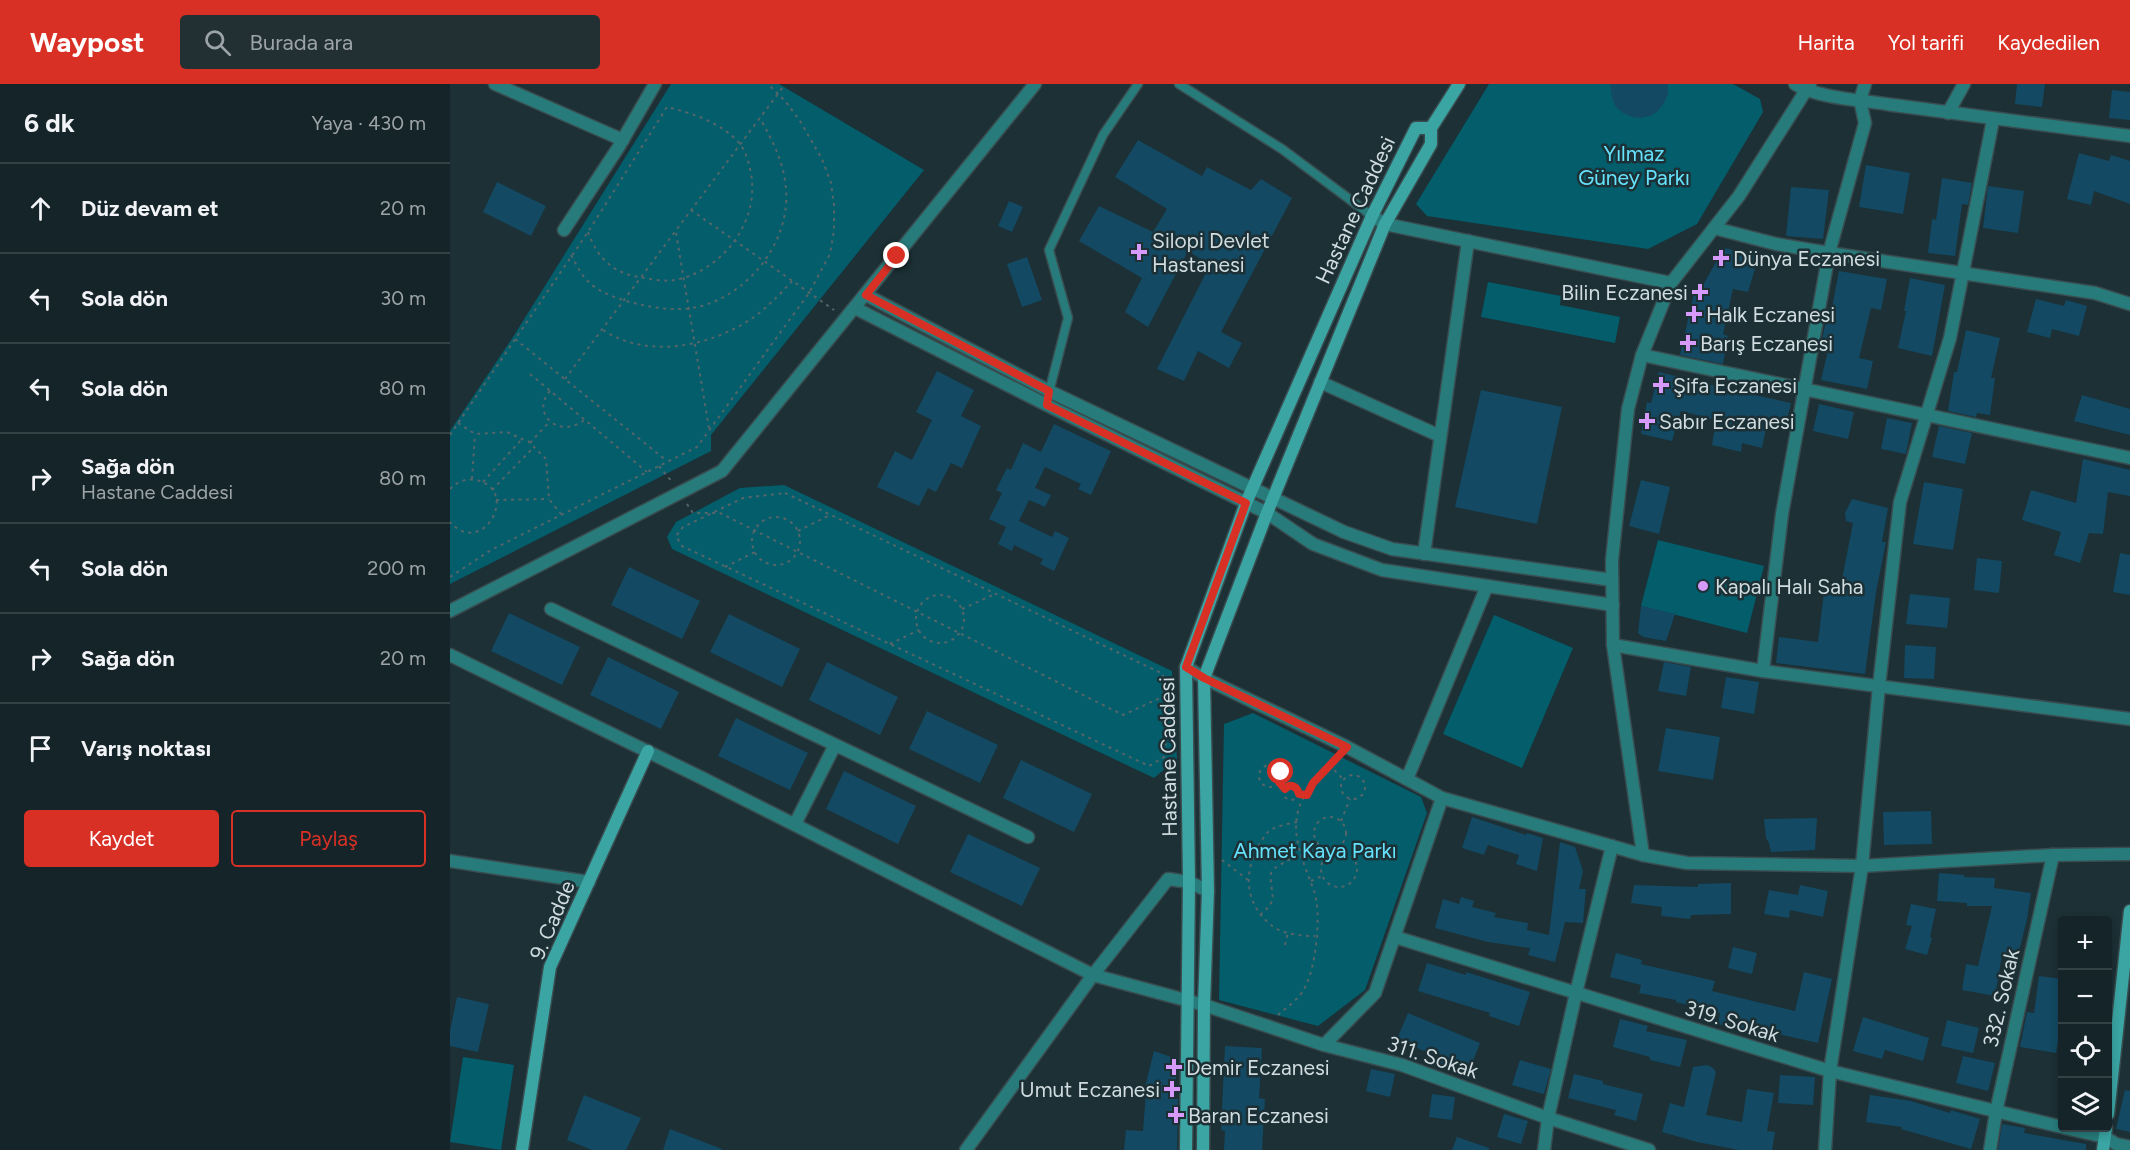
<!DOCTYPE html>
<html lang="tr">
<meta charset="utf-8">
<style>
body{margin:0;font-family:Figtree,sans-serif;background:#223034;color:#f1f3f6}
.controls{position:absolute;right:18px;bottom:18px;display:grid;overflow:hidden;border-radius:6px;box-shadow:0 3px 9px #0003}
.controls button{width:54px;height:54px;display:grid;place-items:center;padding:0;border:0;border-bottom:2px solid #344145;background:#152428;color:#f1f3f6;font:30px sans-serif}
.stop{position:absolute;width:18px;height:18px;margin:-14px;border:4px solid #d93025;border-radius:50%;background:#fff}
.stop.end{background:#d93025;border-color:#fff;box-shadow:0 2px 6px #0008}
.list{margin:0;padding:0;list-style:none}
h2{display:flex;justify-content:space-between;align-items:center;height:78px;margin:0;padding:0 24px;font-size:26px}
h2 small{font-size:20px;font-weight:400;color:#9da4a8}
.list li{display:grid;grid-template-columns:39px 1fr auto;gap:18px;align-items:center;box-sizing:border-box;height:90px;padding:0 24px;border-top:2px solid #344145}
.list b{display:block;font-size:22px;white-space:nowrap}
.list p{margin:0;font-size:20px;white-space:nowrap;color:#9da4a8}
.list em{font-size:20px;font-style:normal;color:#9da4a8}
.actions{display:flex;gap:12px;padding:18px 24px}
.actions a{flex:1;padding:14px 0;border:2px solid #d93025;border-radius:6px;text-align:center;font-size:21px;color:#d93025}
.actions .main{background:#d93025;color:#fff}
.icon{flex:none;width:33px;height:33px;fill:none;stroke:currentColor;stroke-width:2;stroke-linecap:round;stroke-linejoin:round}
.map{position:relative;flex:none;width:1680px;height:1066px;overflow:hidden}
header{display:flex;align-items:center;gap:36px;box-sizing:border-box;height:84px;padding:0 30px;background:#d93025;color:#fff}
header strong{font-size:28px}
nav{display:flex;gap:33px;margin-inline-start:auto;font-size:21px}
.search{width:420px;height:54px;background:#223034;display:flex;align-items:center;gap:15px;box-sizing:border-box;padding:0 21px;border-radius:6px;color:#9da4a8;font-size:22px}
main{display:flex}
aside{flex:1;background:#152428}
.map>svg:first-child{display:block}
</style>
<header>
<strong>Waypost</strong>
<div class="search"><svg class="icon" aria-label="search" viewBox="0 0 24 24"><circle cx="10" cy="10" r="6"/><path d="M15 15l6 6"/></svg>Burada ara</div>
<nav><a>Harita</a><a>Yol tarifi</a><a>Kaydedilen</a></nav>
</header>
<main>
<aside>
<h2>6 dk<small>Yaya · 430 m</small></h2>
<ul class="list">
<li><svg class="icon" aria-label="ahead" viewBox="0 0 24 24"><path d="M12 20V5M6 11l6-6 6 6"/></svg><div><b>Düz devam et</b></div><em>20 m</em></li>
<li><svg class="icon" aria-label="left" viewBox="0 0 24 24"><path d="M17 20v-9H6M10 6l-5 5 5 5"/></svg><div><b>Sola dön</b></div><em>30 m</em></li>
<li><svg class="icon" aria-label="left" viewBox="0 0 24 24"><path d="M17 20v-9H6M10 6l-5 5 5 5"/></svg><div><b>Sola dön</b></div><em>80 m</em></li>
<li><svg class="icon" aria-label="right" viewBox="0 0 24 24"><path d="M7 20v-9h11M14 6l5 5-5 5"/></svg><div><b>Sağa dön</b><p>Hastane Caddesi</p></div><em>80 m</em></li>
<li><svg class="icon" aria-label="left" viewBox="0 0 24 24"><path d="M17 20v-9H6M10 6l-5 5 5 5"/></svg><div><b>Sola dön</b></div><em>200 m</em></li>
<li><svg class="icon" aria-label="right" viewBox="0 0 24 24"><path d="M7 20v-9h11M14 6l5 5-5 5"/></svg><div><b>Sağa dön</b></div><em>20 m</em></li>
<li><svg class="icon" aria-label="arrive" viewBox="0 0 24 24"><path d="M6 21V4h12l-3 4 3 4H6"/></svg><div><b>Varış noktası</b></div></li>
</ul>
<div class="actions"><a class="main">Kaydet</a><a>Paylaş</a></div>
</aside>
<div class="map">
<svg width="1680" height="1066" viewBox="0 0 1680 1066">
<rect width="100%" height="100%" fill="#1c3035"/>
<!-- green -->
<g fill="#045d6b">
<path d="M221,0H329L474,86L261,351V367L0,500V347L63,253Z"/>
<path d="M1039,0H1283L1310,15L1313,28L1247,140L1198,165L977,132L966,120Z"/>
<path d="M1038,198L1111,212L1110,221L1170,233L1165,259L1031,233Z"/>
<path d="M334,401L722,587L727,675L704,694L222,465L217,453L226,438L290,404Z"/>
<path d="M1208,456L1314,482L1297,549L1191,522Z"/>
<path d="M1044,531L1123,564L1072,684L993,650Z"/>
<path d="M803,629L971,713L977,729L915,906L868,942L769,916L774,640Z"/>
<path d="M13,973L64,981L51,1066L0,1058Z"/>
</g>
<!-- building -->
<g fill="#134962">
<path d="M1160,0H1218V10L1214,19L1208,27L1200,32L1191,34L1182,33L1173,29L1166,23L1162,14Z"/>
<path d="M1567,0H1595L1592,23L1565,20Z"/>
<path d="M1662,6L1680,8V36L1659,34Z"/>
<path d="M688,56L752,92L757,83L801,106L811,95L842,114L771,248L792,259L779,284L748,267L734,297L707,285L760,181L738,167L698,243L675,228L692,194L629,157L649,122L703,148L717,125L665,93Z"/>
<path d="M1629,69L1659,77L1661,71L1680,77V120L1644,107L1641,121L1617,115Z"/>
<path d="M1416,81L1460,89L1453,130L1409,123Z"/>
<path d="M1492,94L1522,99L1518,121L1512,120L1505,172L1478,169L1482,135L1486,136Z"/>
<path d="M47,98L96,122L81,152L33,128Z"/>
<path d="M1538,102L1574,107L1568,149L1533,144Z"/>
<path d="M1341,103L1379,106L1373,155L1336,152Z"/>
<path d="M559,117L573,123L562,148L548,142Z"/>
<path d="M1274,164L1309,171L1298,208L1283,205L1273,250L1278,252L1273,280L1230,271L1244,209L1248,210Z"/>
<path d="M577,173L592,216L572,223L557,180Z"/>
<path d="M1389,187L1437,195L1431,226L1421,224L1409,274L1423,277L1417,305L1371,296L1380,258L1372,255L1378,228L1381,229Z"/>
<path d="M1460,194L1495,201L1482,272L1448,264L1456,227H1454Z"/>
<path d="M1586,215L1614,222L1616,216L1637,222L1629,252L1602,245L1600,254L1577,248Z"/>
<path d="M1516,246L1550,254L1541,294H1545L1540,331L1527,329L1526,333L1498,327L1504,288H1507Z"/>
<path d="M487,287L524,306L511,332L531,342L512,384L501,379L486,408L478,404L469,422L427,403L445,367L462,376L482,336L466,328Z"/>
<path d="M1209,288L1273,304L1341,319L1335,344L1317,340L1312,364L1292,359L1291,368L1262,361L1266,336L1231,327L1222,357L1191,350L1197,318L1201,319Z"/>
<path d="M1031,306L1112,323L1087,440L1005,423Z"/>
<path d="M1632,311L1680,325V351L1624,337Z"/>
<path d="M1369,320L1404,328L1398,355L1363,347Z"/>
<path d="M1437,334L1462,339L1456,370L1431,365Z"/>
<path d="M604,340L661,367L641,411L628,405L631,400L595,383L585,404L601,411L595,423L579,416L569,437L602,453L605,447L619,454L604,487L590,480L593,475L564,461L562,467L548,460L556,443L539,435L552,409L546,406L557,384L561,386L573,359L591,368Z"/>
<path d="M1489,342L1522,349L1515,380L1482,373Z"/>
<path d="M1633,375L1680,386V412L1658,408L1653,450L1639,449L1630,479L1604,471L1611,448L1572,436L1581,406L1626,419Z"/>
<path d="M1191,396L1220,403L1209,450L1179,442Z"/>
<path d="M1474,398L1513,405L1503,466L1463,460Z"/>
<path d="M1402,415L1438,424L1432,458H1436L1426,508L1415,590L1326,579L1329,553L1368,558L1374,508L1389,510L1403,439L1396,437L1395,429Z"/>
<path d="M1670,469L1680,471V511L1663,508Z"/>
<path d="M1527,474L1552,477L1549,509L1524,506Z"/>
<path d="M179,483L250,517L232,555L161,521Z"/>
<path d="M1460,510L1500,514L1497,544L1456,540Z"/>
<path d="M1191,522L1225,530L1216,557L1193,553L1188,549Z"/>
<path d="M59,529L130,563L112,601L41,567Z"/>
<path d="M279,530L350,565L332,603L260,568Z"/>
<path d="M1455,561L1486,563L1484,595L1454,594Z"/>
<path d="M158,573L229,608L211,645L140,611Z"/>
<path d="M377,578L448,613L430,651L359,616Z"/>
<path d="M1214,578L1241,583L1236,612L1208,607Z"/>
<path d="M1276,593L1309,598L1304,630L1271,624Z"/>
<path d="M477,627L548,661L530,699L459,665Z"/>
<path d="M286,634L358,669L340,706L268,672Z"/>
<path d="M1216,644L1270,653L1263,696L1208,687Z"/>
<path d="M571,676L642,710L624,748L553,714Z"/>
<path d="M394,687L466,722L448,760L376,725Z"/>
<path d="M1481,727L1482,760L1434,761L1433,728Z"/>
<path d="M1022,733L1076,751L1077,749L1093,754L1087,787L1066,780L1069,771L1038,761L1034,771L1012,764Z"/>
<path d="M1367,734L1365,766L1321,768L1319,759L1316,754L1314,735Z"/>
<path d="M518,750L590,784L572,822L500,788Z"/>
<path d="M1110,758L1125,763L1133,787L1129,805H1136L1133,839L1115,838L1105,878L1078,871L1080,864L1038,858L985,844L993,815L1009,820L1011,813L1024,817L1022,823L1046,829L1044,833L1078,839L1077,846L1099,851Z"/>
<path d="M1489,789L1515,791L1514,793L1545,794L1544,804L1581,809L1577,835L1567,875L1552,871L1545,912L1512,906L1516,880L1528,882L1542,822H1517V819L1487,817Z"/>
<path d="M1281,799V830L1241,831L1240,835L1211,832L1212,823L1181,819L1184,801L1248,803V800Z"/>
<path d="M1350,801L1378,807L1373,833L1340,826L1339,834L1314,830L1319,806L1348,811Z"/>
<path d="M1461,820L1486,825L1480,853L1482,854L1477,871L1455,865L1462,842L1456,841Z"/>
<path d="M1283,863L1307,869L1302,890L1278,884Z"/>
<path d="M1166,869L1192,876L1191,880L1265,897L1262,907L1345,927L1354,888L1382,895L1368,959L1314,947L1313,950L1268,940L1270,929L1226,918V916L1189,909L1191,901L1160,893Z"/>
<path d="M977,879L1016,891V888L1080,908L1069,942L1039,932L1040,929L968,907Z"/>
<path d="M1589,892L1612,895V934L1606,969L1570,963L1577,928L1584,929Z"/>
<path d="M7,913L39,920L28,968L0,962V947Z"/>
<path d="M958,929L1030,959L1018,990L990,979L992,975L947,955Z"/>
<path d="M1413,933L1479,954L1473,977L1435,966L1432,975L1403,967Z"/>
<path d="M1170,935L1198,942L1196,947L1237,956L1230,983L1200,976V973L1163,963Z"/>
<path d="M1497,936L1529,944L1523,969L1491,962Z"/>
<path d="M775,962L812,964L809,1014L815,1015L812,1066H774L775,1047L771,1046Z"/>
<path d="M704,967L727,975L725,1015H728L727,1066H674L676,1046L693,1047L696,1008L694,1007Z"/>
<path d="M1513,972L1545,979L1538,1007L1506,999Z"/>
<path d="M1070,976L1101,985L1094,1010L1062,1001Z"/>
<path d="M1257,981L1263,984L1266,988L1256,1031L1292,1038L1297,1005L1324,1009L1317,1047L1325,1048L1322,1066H1289L1247,1058L1212,1048L1220,1019L1234,1023L1243,983Z"/>
<path d="M921,985L945,990L940,1013L916,1007Z"/>
<path d="M1124,990L1153,997V1000L1193,1010L1186,1037L1164,1031L1166,1026L1118,1014Z"/>
<path d="M1330,991L1365,993L1363,1021L1328,1019Z"/>
<path d="M1675,1006L1680,1007V1048L1666,1045Z"/>
<path d="M982,1010L1005,1013L1002,1036L979,1033Z"/>
<path d="M134,1011L191,1034L176,1066H142L117,1056Z"/>
<path d="M1420,1011L1461,1017L1500,1029L1501,1026L1530,1035L1521,1065L1451,1045L1452,1043L1416,1038Z"/>
<path d="M1054,1030L1078,1037L1071,1060L1047,1053Z"/>
<path d="M1552,1040L1575,1044L1574,1049L1636,1060V1066H1548Z"/>
<path d="M220,1045L272,1065V1066H213Z"/>
<path d="M1007,1053L1039,1064V1066H1002Z"/>
</g>
<g fill="none" stroke-linecap="round" stroke-linejoin="round">
<!-- lane casing -->
<g stroke="#394c50" stroke-width="11">
<g id="lane">
<path d="M729,0L832,65L922,132"/>
<path d="M598,312L618,234L599,166L653,51L688,0"/>
</g>
</g>
<!-- street casing -->
<g stroke="#394c50" stroke-width="15">
<g id="street">
<path d="M45,0L173,56"/>
<path d="M1345,0C1370,15 1413,16 1443,21C1522,32 1601,42 1680,52"/>
<path d="M1498,29L1514,0"/>
<path d="M922,132L935,140L1221,199"/>
<path d="M1264,144L1326,160L1379,169L1645,209L1680,220"/>
<path d="M114,146L168,64L205,0"/>
<path d="M416,211L599,307L894,448L942,465L1162,496"/>
<path d="M405,224L597,321L817,429L863,460L932,486L1163,521"/>
<path d="M1192,271L1680,374"/>
<path d="M870,298L990,352"/>
<path d="M974,470L1018,157"/>
<path d="M101,525L578,753"/>
<path d="M0,527L272,387L585,0"/>
<path d="M1163,561L1313,587L1680,635"/>
<path d="M0,571L250,693L643,891L754,921L874,961L952,981L1098,1034L1199,1066"/>
<path d="M736,583L754,594L897,663L992,714L1193,771L1237,779L1412,782L1603,771L1680,770"/>
<path d="M1313,587L1332,430L1379,169L1415,39L1410,16L1415,0"/>
<path d="M957,695L1037,502"/>
<path d="M345,740L385,661"/>
<path d="M1193,771L1163,561L1162,476L1178,325L1192,271L1221,199L1289,112L1360,0"/>
<path d="M0,777L139,798"/>
<path d="M945,853L1380,987L1612,1043"/>
<path d="M874,961L925,909L992,714"/>
<path d="M1615,1044L1655,1053L1666,1060L1680,1063"/>
<path d="M516,1066L643,891L718,795L739,798L758,807"/>
<path d="M1094,1066L1098,1034L1126,909L1162,762"/>
<path d="M1375,1066L1380,987L1412,782L1429,602L1450,418L1500,254L1543,36"/>
<path d="M1540,1066L1546,1028L1603,771"/>
</g>
</g>
<!-- secondary casing -->
<g stroke="#394c50" stroke-width="15">
<g id="secondary">
<path d="M981,44L1009,0"/>
<path d="M1658,1030L1680,827"/>
<path d="M72,1066L100,883L198,667"/>
<path d="M736,1066L739,798L736,583L796,419L922,132L966,44H981V60L935,140L817,429L754,594L758,807L754,921L753,1066"/>
<path d="M1653,1066L1656,1044"/>
</g>
</g>
<!-- path -->
<g stroke="#54666a" stroke-width="2" stroke-dasharray="3 4.5" stroke-linecap="butt">
<path d="M241,126L384,226"/>
<path d="M226,149L259,344"/>
<path d="M121,171C127,182 132,193 142,201C153,210 174,217 188,220C210,225 233,228 255,221C302,206 340,156 336,106C334,78 323,58 310,34"/>
<path d="M153,246C197,275 259,263 301,235C317,224 329,211 342,197"/>
<path d="M65,255L217,377"/>
<path d="M80,290L197,388"/>
<path d="M115,295L333,3"/>
<path d="M100,307C80,329 109,356 134,336"/>
<path d="M8,339L25,350L57,348L72,355L78,357L96,375L99,415L111,430"/>
<path d="M0,351L138,148L217,23C242,29 272,39 289,59C297,68 301,86 302,97C306,143 270,187 225,196C214,198 200,195 189,193C162,189 147,173 138,148"/>
<path d="M80,359L100,337"/>
<path d="M209,382L222,398"/>
<path d="M22,395L25,350"/>
<path d="M33,398L72,355"/>
<path d="M0,405C7,398 16,394 26,396C71,405 33,475 0,438"/>
<path d="M42,406L84,363"/>
<path d="M335,409L713,590L716,672L699,682L232,462L226,452L233,443L293,414Z"/>
<path d="M46,416L99,415"/>
<path d="M237,420L243,429H270L673,631L723,608"/>
<circle cx="326" cy="457" r="24"/>
<path d="M348,447L380,431"/>
<path d="M275,483L305,468"/>
<path d="M0,493L41,466L247,363L359,209L380,170L384,146V121L381,99L372,75L350,37L336,18L318,0"/>
<circle cx="490" cy="535" r="24"/>
<path d="M512,525L545,510"/>
<path d="M440,560L469,546"/>
<path d="M882,679L885,687L894,696"/>
<circle cx="820" cy="692" r="11"/>
<circle cx="903" cy="703" r="12"/>
<circle cx="841" cy="709" r="7"/>
<circle cx="880" cy="749" r="16"/>
<path d="M891,737L900,715"/>
<path d="M847,738C837,740 824,742 817,749C814,752 811,758 809,761C793,789 795,820 821,841C832,850 851,852 865,852"/>
<circle cx="889" cy="785" r="18"/>
<path d="M772,776L798,796"/>
<path d="M861,797L872,792"/>
<path d="M810,831C831,814 819,810 821,789L825,784L850,769"/>
<path d="M835,861L838,848"/>
<path d="M828,931C837,923 849,915 854,905C866,886 872,827 864,807C855,781 841,755 848,727C854,705 873,688 888,672"/>
</g>
<!-- lane -->
<use href="#lane" stroke="#277c7b" stroke-width="8"/>
<!-- street -->
<use href="#street" stroke="#277c7b" stroke-width="12"/>
<!-- secondary -->
<use href="#secondary" stroke="#3aa5a3" stroke-width="12"/>
</g>
<g fill="none" stroke-linecap="round" stroke-linejoin="round">
<!-- route -->
<path stroke="#d93025" stroke-width="8" d="M447,172L416,211L599,307L597,321L796,419L736,583L754,594L897,663L863,699L857,711L849,710C847,702 840,699 835,705L829,698L831,688"/>
</g>
<!-- markers -->
<g fill="#d69bfa" stroke="#1c3035" stroke-width="2">
<path d="M686 159h6v6h6v6h-6v6h-6v-6h-6v-6h6z"/>
<path d="M1268 165h6v6h6v6h-6v6h-6v-6h-6v-6h6z"/>
<path d="M1247 199h6v6h6v6h-6v6h-6v-6h-6v-6h6z"/>
<path d="M1241 221h6v6h6v6h-6v6h-6v-6h-6v-6h6z"/>
<path d="M1235 250h6v6h6v6h-6v6h-6v-6h-6v-6h6z"/>
<path d="M1208 292h6v6h6v6h-6v6h-6v-6h-6v-6h6z"/>
<path d="M1194 328h6v6h6v6h-6v6h-6v-6h-6v-6h6z"/>
<circle cx="1253" cy="502" r="6"/>
<path d="M721 974h6v6h6v6h-6v6h-6v-6h-6v-6h6z"/>
<path d="M719 996h6v6h6v6h-6v6h-6v-6h-6v-6h6z"/>
<path d="M723 1022h6v6h6v6h-6v6h-6v-6h-6v-6h6z"/>
</g>
<g text-anchor="middle" dominant-baseline="central" stroke-width="5" stroke-linejoin="round" paint-order="stroke">
<!-- park labels -->
<g font-size="21" fill="#65e2fc" stroke="#1c3035">
<text x="1184" y="69">Yılmaz<tspan x="1184" dy="24">Güney Parkı</tspan></text>
<text x="865" y="766">Ahmet Kaya Parkı</text>
</g>
<!-- street labels -->
<g font-size="21" fill="#d0dcdf" stroke="#1c3035">
<text transform="translate(905 126) rotate(-65)">Hastane Caddesi</text>
<text transform="translate(718 673) rotate(-91)">Hastane Caddesi</text>
<text transform="translate(102 836) rotate(-67)">9. Cadde</text>
<text transform="translate(1551 914) rotate(-77)">332. Sokak</text>
<text transform="translate(1282 937) rotate(17)">319. Sokak</text>
<text transform="translate(983 973) rotate(18)">311. Sokak</text>
</g>
<!-- poi labels -->
<g font-size="21" fill="#d0dcdf" stroke="#1c3035" text-anchor="start">
<text x="702" y="156">Silopi Devlet<tspan x="702" dy="24">Hastanesi</tspan></text>
<text x="1283" y="174">Dünya Eczanesi</text>
<text x="1238" y="208" text-anchor="end">Bilin Eczanesi</text>
<text x="1256" y="230">Halk Eczanesi</text>
<text x="1250" y="259">Barış Eczanesi</text>
<text x="1223" y="301">Şifa Eczanesi</text>
<text x="1209" y="337">Sabır Eczanesi</text>
<text x="1265" y="502">Kapalı Halı Saha</text>
<text x="736" y="983">Demir Eczanesi</text>
<text x="710" y="1005" text-anchor="end">Umut Eczanesi</text>
<text x="738" y="1031">Baran Eczanesi</text>
</g>
</g>
</svg>
<div class="controls">
<button>+</button>
<button>−</button>
<button><svg class="icon" aria-label="locate" viewBox="0 0 24 24"><circle cx="12" cy="12" r="6"/><path d="M12 2v4M12 18v4M2 12h4M18 12h4"/></svg></button>
<button><svg class="icon" aria-label="layers" viewBox="0 0 24 24"><path d="M12 4l9 5-9 5-9-5zM3 14l9 5 9-5"/></svg></button>
</div>
<div class="stop" style="left:831px;top:688px"></div>
<div class="stop end" style="left:447px;top:172px"></div>
</div>
</main>
